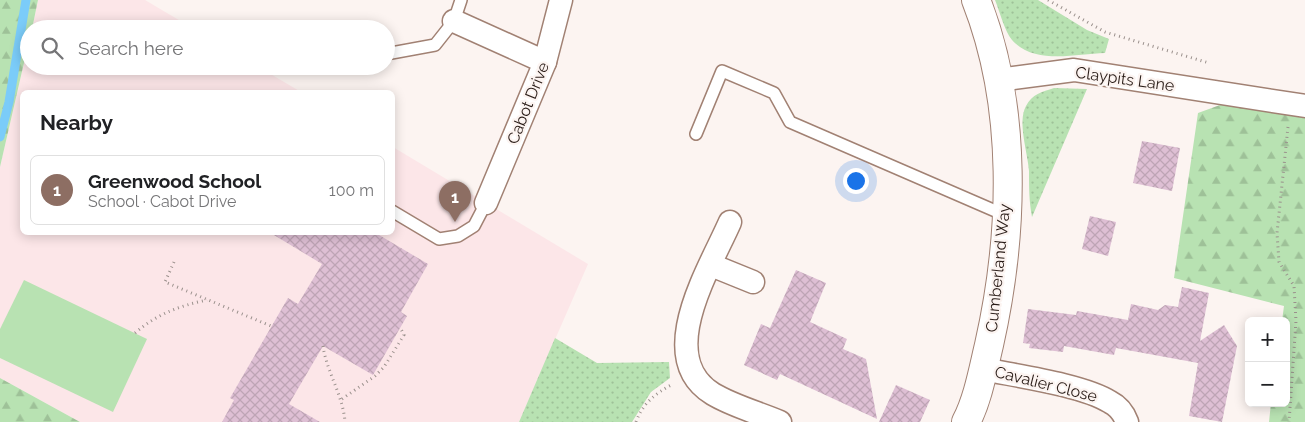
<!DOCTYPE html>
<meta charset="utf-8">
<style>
body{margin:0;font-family:Raleway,sans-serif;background:#f2f2f2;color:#202124}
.controls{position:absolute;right:15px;bottom:15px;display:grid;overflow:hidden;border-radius:8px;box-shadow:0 2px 12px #0003}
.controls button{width:45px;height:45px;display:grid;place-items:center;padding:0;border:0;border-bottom:1px solid #e0e0e0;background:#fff;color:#202124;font:25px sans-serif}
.you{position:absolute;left:855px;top:180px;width:18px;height:18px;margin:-12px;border:4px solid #fff;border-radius:50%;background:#1a73e8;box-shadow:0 0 0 8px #1a73e833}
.badge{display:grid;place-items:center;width:32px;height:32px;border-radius:50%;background:#ea580c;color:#fff;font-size:16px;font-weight:700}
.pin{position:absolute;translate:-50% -41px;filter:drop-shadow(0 1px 2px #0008)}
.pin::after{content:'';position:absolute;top:26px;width:18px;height:15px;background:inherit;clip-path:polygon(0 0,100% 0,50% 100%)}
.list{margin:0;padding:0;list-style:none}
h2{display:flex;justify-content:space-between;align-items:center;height:65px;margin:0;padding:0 20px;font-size:21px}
h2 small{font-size:16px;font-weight:400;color:#757577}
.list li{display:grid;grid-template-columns:32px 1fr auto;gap:15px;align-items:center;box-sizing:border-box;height:70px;margin:0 10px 10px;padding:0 10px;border:1px solid #e0e0e0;border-radius:8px}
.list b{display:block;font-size:19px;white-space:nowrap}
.list p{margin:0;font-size:16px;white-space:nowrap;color:#757577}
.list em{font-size:16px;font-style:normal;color:#757577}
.icon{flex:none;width:28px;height:28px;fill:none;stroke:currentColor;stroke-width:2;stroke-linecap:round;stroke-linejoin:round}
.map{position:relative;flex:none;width:1305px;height:422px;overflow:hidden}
.search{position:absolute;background:#fff;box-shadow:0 2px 12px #0003;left:20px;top:20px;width:375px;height:55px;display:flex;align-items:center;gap:12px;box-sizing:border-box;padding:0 18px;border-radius:28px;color:#757577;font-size:19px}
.panel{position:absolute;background:#fff;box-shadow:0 2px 12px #0003;left:20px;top:90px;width:375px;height:145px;border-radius:8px}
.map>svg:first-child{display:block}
</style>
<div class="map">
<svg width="1305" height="422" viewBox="0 0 1305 422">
<defs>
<pattern id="grass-dots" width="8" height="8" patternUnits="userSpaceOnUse" patternTransform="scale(1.25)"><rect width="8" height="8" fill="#b8e2b2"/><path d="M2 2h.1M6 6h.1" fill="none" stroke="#9ec198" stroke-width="1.8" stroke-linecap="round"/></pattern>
<pattern id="forest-firs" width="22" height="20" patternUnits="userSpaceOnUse" patternTransform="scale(1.25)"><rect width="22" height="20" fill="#b8e2b2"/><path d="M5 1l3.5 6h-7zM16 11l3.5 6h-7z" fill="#9ec198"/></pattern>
<pattern id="building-cross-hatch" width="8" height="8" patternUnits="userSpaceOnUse" patternTransform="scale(1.25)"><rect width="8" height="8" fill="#debfd4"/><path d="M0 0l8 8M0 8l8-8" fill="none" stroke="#bea4b5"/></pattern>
</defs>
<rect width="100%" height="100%" fill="#fcf4f1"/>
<!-- education -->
<g fill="#fce6e8">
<path d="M38,0H145L194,29H32Z"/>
<path d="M29,41V66H257L301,92H22V232H392L393,147L588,264L519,422H80L0,378V167Z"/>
</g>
<!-- grass -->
<g fill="url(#grass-dots)">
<path d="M995,0H1038L1087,30L1109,39L1105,53C1075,54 1034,65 1012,40C1004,30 1000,12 995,0Z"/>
<path d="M1054,88L1087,89L1032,217C1029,201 1029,187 1029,171C1028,153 1017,122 1026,106C1032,94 1042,92 1054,88Z"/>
<path d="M555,338L597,363L669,362L670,378L651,392L632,422H519Z"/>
</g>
<!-- forest -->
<g fill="url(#forest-firs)">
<path d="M0,0H38L32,29H29V41L0,167Z"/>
<path d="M1231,101L1305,116V422H1269L1271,403H1286V321H1282L1284,306L1174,278L1198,113Z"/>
<path d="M0,378L80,422H0Z"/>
</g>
<!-- garden -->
<path fill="#b8e2b2" d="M24,280L147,339L113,412L0,358V329Z"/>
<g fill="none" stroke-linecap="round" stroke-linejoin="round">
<!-- stream -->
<path stroke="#7bccf9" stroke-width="9" d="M0,137L9,102L26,0"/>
</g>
<!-- building -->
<g fill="url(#building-cross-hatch)">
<path d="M1142,141L1180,148L1172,191L1133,183Z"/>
<path d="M1090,216L1116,222L1108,256L1082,249Z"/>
<path d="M269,232H374L428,264L401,312L407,316L373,375L323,346L289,404L320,422H222L234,400L230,398L288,298L298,304L322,264Z"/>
<path d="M796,270L826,283L810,322L847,339L843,349L866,359L877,419L780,374L777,380L744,365L761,324L770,328Z"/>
<path d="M1182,287L1209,293L1200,341L1224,325L1237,346L1222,422L1189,416L1198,363L1116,348L1114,355L1064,346L1063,352L1029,348L1030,344L1023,343L1028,309L1076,315L1077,311L1128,320L1131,304L1158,310L1165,305L1178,307Z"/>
<path d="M896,385L930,400L920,422H879Z"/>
</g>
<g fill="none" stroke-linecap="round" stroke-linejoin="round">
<!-- service casing -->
<g stroke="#a18173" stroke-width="14">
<g id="service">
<path d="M386,54L435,45L454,21L461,0"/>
<path d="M696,134L722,71L774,93L790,122L1007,216"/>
<path d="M392,211L439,239L458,236L474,226L486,203"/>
</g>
</g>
<!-- minor casing -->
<g stroke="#a18173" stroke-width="25">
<g id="minor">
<path d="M454,21L545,62"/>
<path d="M998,80L1074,70L1305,106"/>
<path d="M486,203L545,62L561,0"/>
<path d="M730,222C710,268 653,357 713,394C733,406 759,413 780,422"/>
<path d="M711,265L753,282"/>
<path d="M983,369C1017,376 1083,385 1110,402C1118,406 1124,414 1127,422"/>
</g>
</g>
<!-- tertiary casing -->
<g stroke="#a18173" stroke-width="30">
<path id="tertiary" d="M966,422C978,399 983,370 989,345C1014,234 1018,107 976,0"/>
</g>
<!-- path -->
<g stroke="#9a908c" stroke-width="3" stroke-dasharray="1 4" stroke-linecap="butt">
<path d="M1048,0L1105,32L1209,63"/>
<path d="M1288,127L1277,233L1279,262L1294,286L1296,321L1289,422"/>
<path d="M174,262L165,282L271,326"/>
<path d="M135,333C157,314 179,306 207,300"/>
<path d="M323,346C327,373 343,395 345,422"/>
<path d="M342,399L375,376L384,367L404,335L400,327"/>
<path d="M636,422C642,404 656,393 673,384"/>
</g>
<!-- service -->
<use href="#service" stroke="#fff" stroke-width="11"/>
<!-- minor -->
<use href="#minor" stroke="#fff" stroke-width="22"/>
<!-- tertiary -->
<use href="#tertiary" stroke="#fff" stroke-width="28"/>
</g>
<g text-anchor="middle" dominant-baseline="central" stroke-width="4.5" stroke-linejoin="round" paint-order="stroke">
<!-- street labels -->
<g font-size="16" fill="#281b16" stroke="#fcf4f1">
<text transform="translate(1125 79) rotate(8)">Claypits Lane</text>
<text transform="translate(528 103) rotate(-68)">Cabot Drive</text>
<text transform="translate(998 268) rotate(-84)">Cumberland Way</text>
<text transform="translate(1046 384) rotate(14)">Cavalier Close</text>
</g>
</g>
</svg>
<div class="controls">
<button>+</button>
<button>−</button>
</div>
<div class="you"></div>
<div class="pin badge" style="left:455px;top:222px;background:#8d6e63">1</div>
<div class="search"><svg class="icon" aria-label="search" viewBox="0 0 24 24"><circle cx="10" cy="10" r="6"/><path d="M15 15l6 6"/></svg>Search here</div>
<section class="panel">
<h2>Nearby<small></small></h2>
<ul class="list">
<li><span class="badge" style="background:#8d6e63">1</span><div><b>Greenwood School</b><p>School · Cabot Drive</p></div><em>100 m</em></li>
</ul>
</section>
</div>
